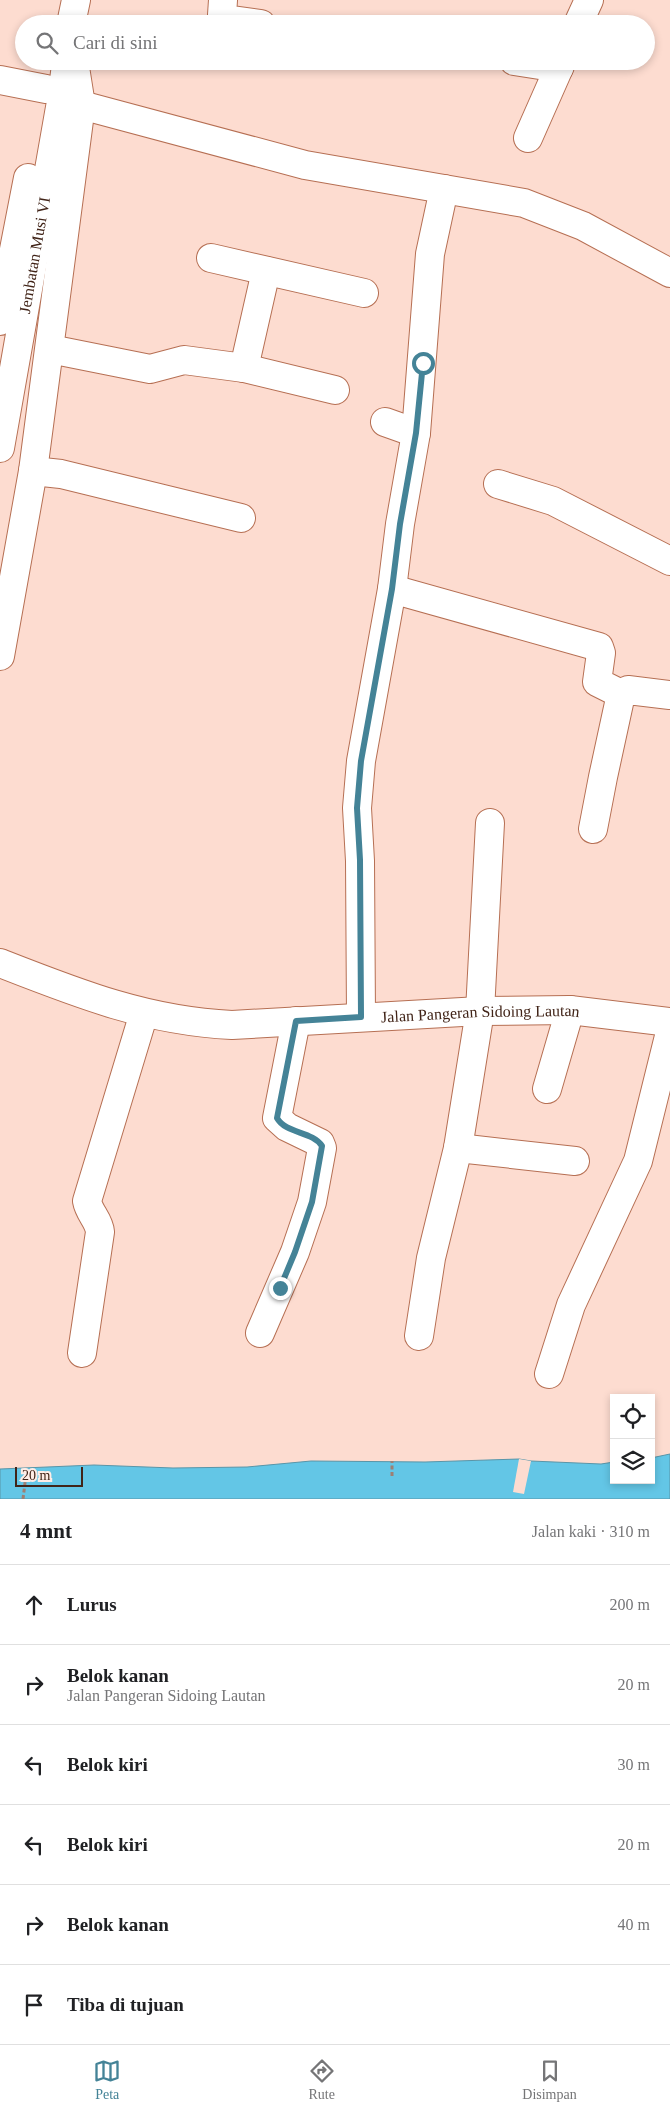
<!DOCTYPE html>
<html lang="id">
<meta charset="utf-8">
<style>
body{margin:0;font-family:"Times New Roman",serif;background:#f6f6f6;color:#202124}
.controls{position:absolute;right:15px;bottom:15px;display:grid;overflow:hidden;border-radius:0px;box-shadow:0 2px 8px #0003}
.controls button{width:45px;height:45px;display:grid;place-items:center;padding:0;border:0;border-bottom:1px solid #e0e0e0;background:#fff;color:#202124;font:25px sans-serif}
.scale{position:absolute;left:15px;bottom:12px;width:68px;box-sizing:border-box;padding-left:5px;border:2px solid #412418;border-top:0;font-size:14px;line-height:18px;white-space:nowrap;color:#412418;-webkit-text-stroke:4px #feede7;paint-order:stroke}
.stop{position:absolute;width:15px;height:15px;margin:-11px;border:4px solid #448397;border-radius:50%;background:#fff}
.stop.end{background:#448397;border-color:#fff;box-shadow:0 1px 5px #0008}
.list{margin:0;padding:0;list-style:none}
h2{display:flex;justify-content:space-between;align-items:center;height:65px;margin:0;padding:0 20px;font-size:21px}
h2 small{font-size:16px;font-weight:400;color:#757577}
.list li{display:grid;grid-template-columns:32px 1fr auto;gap:15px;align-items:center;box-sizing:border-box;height:80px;padding:0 20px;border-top:1px solid #e0e0e0}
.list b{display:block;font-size:19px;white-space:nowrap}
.list p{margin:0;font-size:16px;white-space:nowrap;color:#757577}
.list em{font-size:16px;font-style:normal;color:#757577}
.icon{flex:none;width:28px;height:28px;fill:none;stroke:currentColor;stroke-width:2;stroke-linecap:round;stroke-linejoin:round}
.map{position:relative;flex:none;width:670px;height:1499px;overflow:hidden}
.search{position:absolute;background:#fff;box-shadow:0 2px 8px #0003;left:15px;right:15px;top:15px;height:55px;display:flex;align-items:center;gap:12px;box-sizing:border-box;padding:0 18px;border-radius:28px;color:#757577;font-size:19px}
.sheet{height:545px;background:#fff}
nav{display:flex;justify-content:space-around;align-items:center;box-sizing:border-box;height:70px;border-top:1px solid #e0e0e0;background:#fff;font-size:14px;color:#757577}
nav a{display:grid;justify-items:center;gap:2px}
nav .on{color:#448397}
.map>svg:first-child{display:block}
</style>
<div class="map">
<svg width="670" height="1499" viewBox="0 0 670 1499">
<rect width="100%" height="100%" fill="#fddcd0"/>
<!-- water -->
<path fill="#63c6e6" stroke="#5995a8" d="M670,1454V1499H0V1469L94,1465L173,1468L247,1467L311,1461L425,1462L519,1459L531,1461L601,1464L614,1462V1480H651V1458Z"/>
<!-- pier -->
<path fill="#fddcd0" d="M519,1459L531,1461L524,1494L513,1492Z"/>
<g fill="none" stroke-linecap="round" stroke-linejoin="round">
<!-- minor casing -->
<g stroke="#b66f53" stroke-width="30">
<g id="minor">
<path d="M223,0L222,15L225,19L261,24"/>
<path d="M71,24L76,0"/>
<path d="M578,24L589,0"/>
<path d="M514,61L559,68"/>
<path d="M0,80L46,89"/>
<path d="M81,105L305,165L524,203L583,226L670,273"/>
<path d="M528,138L562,61"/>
<path d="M211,258L364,293"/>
<path d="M0,321L28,178"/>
<path d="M50,349L150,369L184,360L244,368L335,390"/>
<path d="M244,368L266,271"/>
<path d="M385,422L416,433"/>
<path id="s1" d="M0,448L62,96L66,65"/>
<path d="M33,471L61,474L241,518"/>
<path d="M498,484L553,501L670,561"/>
<path d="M392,589L599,647L601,653L597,682L621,694"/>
<path d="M0,656L33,471L81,105L74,61"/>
<path d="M593,829L603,777L621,694L628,690L670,695"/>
<path id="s2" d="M0,963C79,994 147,1021 232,1025L480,1011L570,1010L670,1022"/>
<path d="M361,1017L360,861L357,808L361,761L392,589L400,524L416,433L430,254L444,189"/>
<path d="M547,1089L570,1010"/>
<path d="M458,1148L575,1161"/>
<path d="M260,1333L295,1252L312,1202L322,1148L320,1143L287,1127L277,1118L296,1021"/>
<path d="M419,1336L431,1258L458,1148L480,1011L490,823"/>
<path d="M82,1353L100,1232C99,1220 89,1213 87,1201L144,1013"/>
<path d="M549,1374L571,1305L638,1161L670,1032"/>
</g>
</g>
<!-- path -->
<g stroke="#9e7f73" stroke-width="3" stroke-dasharray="4 2.5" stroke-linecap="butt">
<path d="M392,1476V1461"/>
<path d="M23,1499L27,1467"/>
</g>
<!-- minor -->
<use href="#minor" stroke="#fff" stroke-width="28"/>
</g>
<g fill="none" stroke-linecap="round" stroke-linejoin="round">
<!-- route -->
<path stroke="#448397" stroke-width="6" d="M280,1288L295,1252L312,1202L322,1146C312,1131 286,1134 277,1118L296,1021L361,1017L360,860L357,808L361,761L392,589L400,524L416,433L423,363"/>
</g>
<g text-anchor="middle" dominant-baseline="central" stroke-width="4" stroke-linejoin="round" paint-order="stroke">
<!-- street labels -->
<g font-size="16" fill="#412418" stroke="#feede7">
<text stroke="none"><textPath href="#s1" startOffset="196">Jembatan Musi VI</textPath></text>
<text stroke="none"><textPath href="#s2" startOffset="490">Jalan Pangeran Sidoing Lautan</textPath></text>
</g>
</g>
</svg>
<div class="controls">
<button><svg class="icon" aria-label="locate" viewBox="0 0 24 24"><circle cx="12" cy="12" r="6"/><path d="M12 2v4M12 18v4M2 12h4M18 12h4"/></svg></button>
<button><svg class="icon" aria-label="layers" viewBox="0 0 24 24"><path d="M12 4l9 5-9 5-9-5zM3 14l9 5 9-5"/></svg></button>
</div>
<div class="scale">20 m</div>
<div class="stop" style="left:423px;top:363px"></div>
<div class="stop end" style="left:280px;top:1288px"></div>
<div class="search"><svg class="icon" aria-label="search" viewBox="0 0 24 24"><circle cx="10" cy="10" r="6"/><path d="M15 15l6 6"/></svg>Cari di sini</div>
</div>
<section class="sheet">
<h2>4 mnt<small>Jalan kaki · 310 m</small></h2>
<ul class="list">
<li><svg class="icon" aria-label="ahead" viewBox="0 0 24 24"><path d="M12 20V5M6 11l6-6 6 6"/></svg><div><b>Lurus</b></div><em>200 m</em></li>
<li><svg class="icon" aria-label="right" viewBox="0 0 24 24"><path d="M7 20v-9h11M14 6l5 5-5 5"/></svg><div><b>Belok kanan</b><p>Jalan Pangeran Sidoing Lautan</p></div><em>20 m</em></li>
<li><svg class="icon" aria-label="left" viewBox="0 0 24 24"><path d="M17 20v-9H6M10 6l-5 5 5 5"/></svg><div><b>Belok kiri</b></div><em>30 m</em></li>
<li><svg class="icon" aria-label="left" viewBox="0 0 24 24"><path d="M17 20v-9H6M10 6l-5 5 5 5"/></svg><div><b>Belok kiri</b></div><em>20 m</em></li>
<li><svg class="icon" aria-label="right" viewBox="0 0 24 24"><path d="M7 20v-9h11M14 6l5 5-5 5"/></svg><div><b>Belok kanan</b></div><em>40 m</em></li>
<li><svg class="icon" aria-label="arrive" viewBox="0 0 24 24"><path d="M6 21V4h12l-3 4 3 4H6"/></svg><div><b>Tiba di tujuan</b></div></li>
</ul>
</section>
<nav>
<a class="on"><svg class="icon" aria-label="map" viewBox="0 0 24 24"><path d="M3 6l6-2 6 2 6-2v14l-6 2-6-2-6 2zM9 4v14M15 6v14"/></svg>Peta</a>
<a><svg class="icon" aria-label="directions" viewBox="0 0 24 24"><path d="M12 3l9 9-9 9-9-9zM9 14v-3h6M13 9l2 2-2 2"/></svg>Rute</a>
<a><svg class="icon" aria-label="saved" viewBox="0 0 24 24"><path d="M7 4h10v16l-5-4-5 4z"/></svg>Disimpan</a>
</nav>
